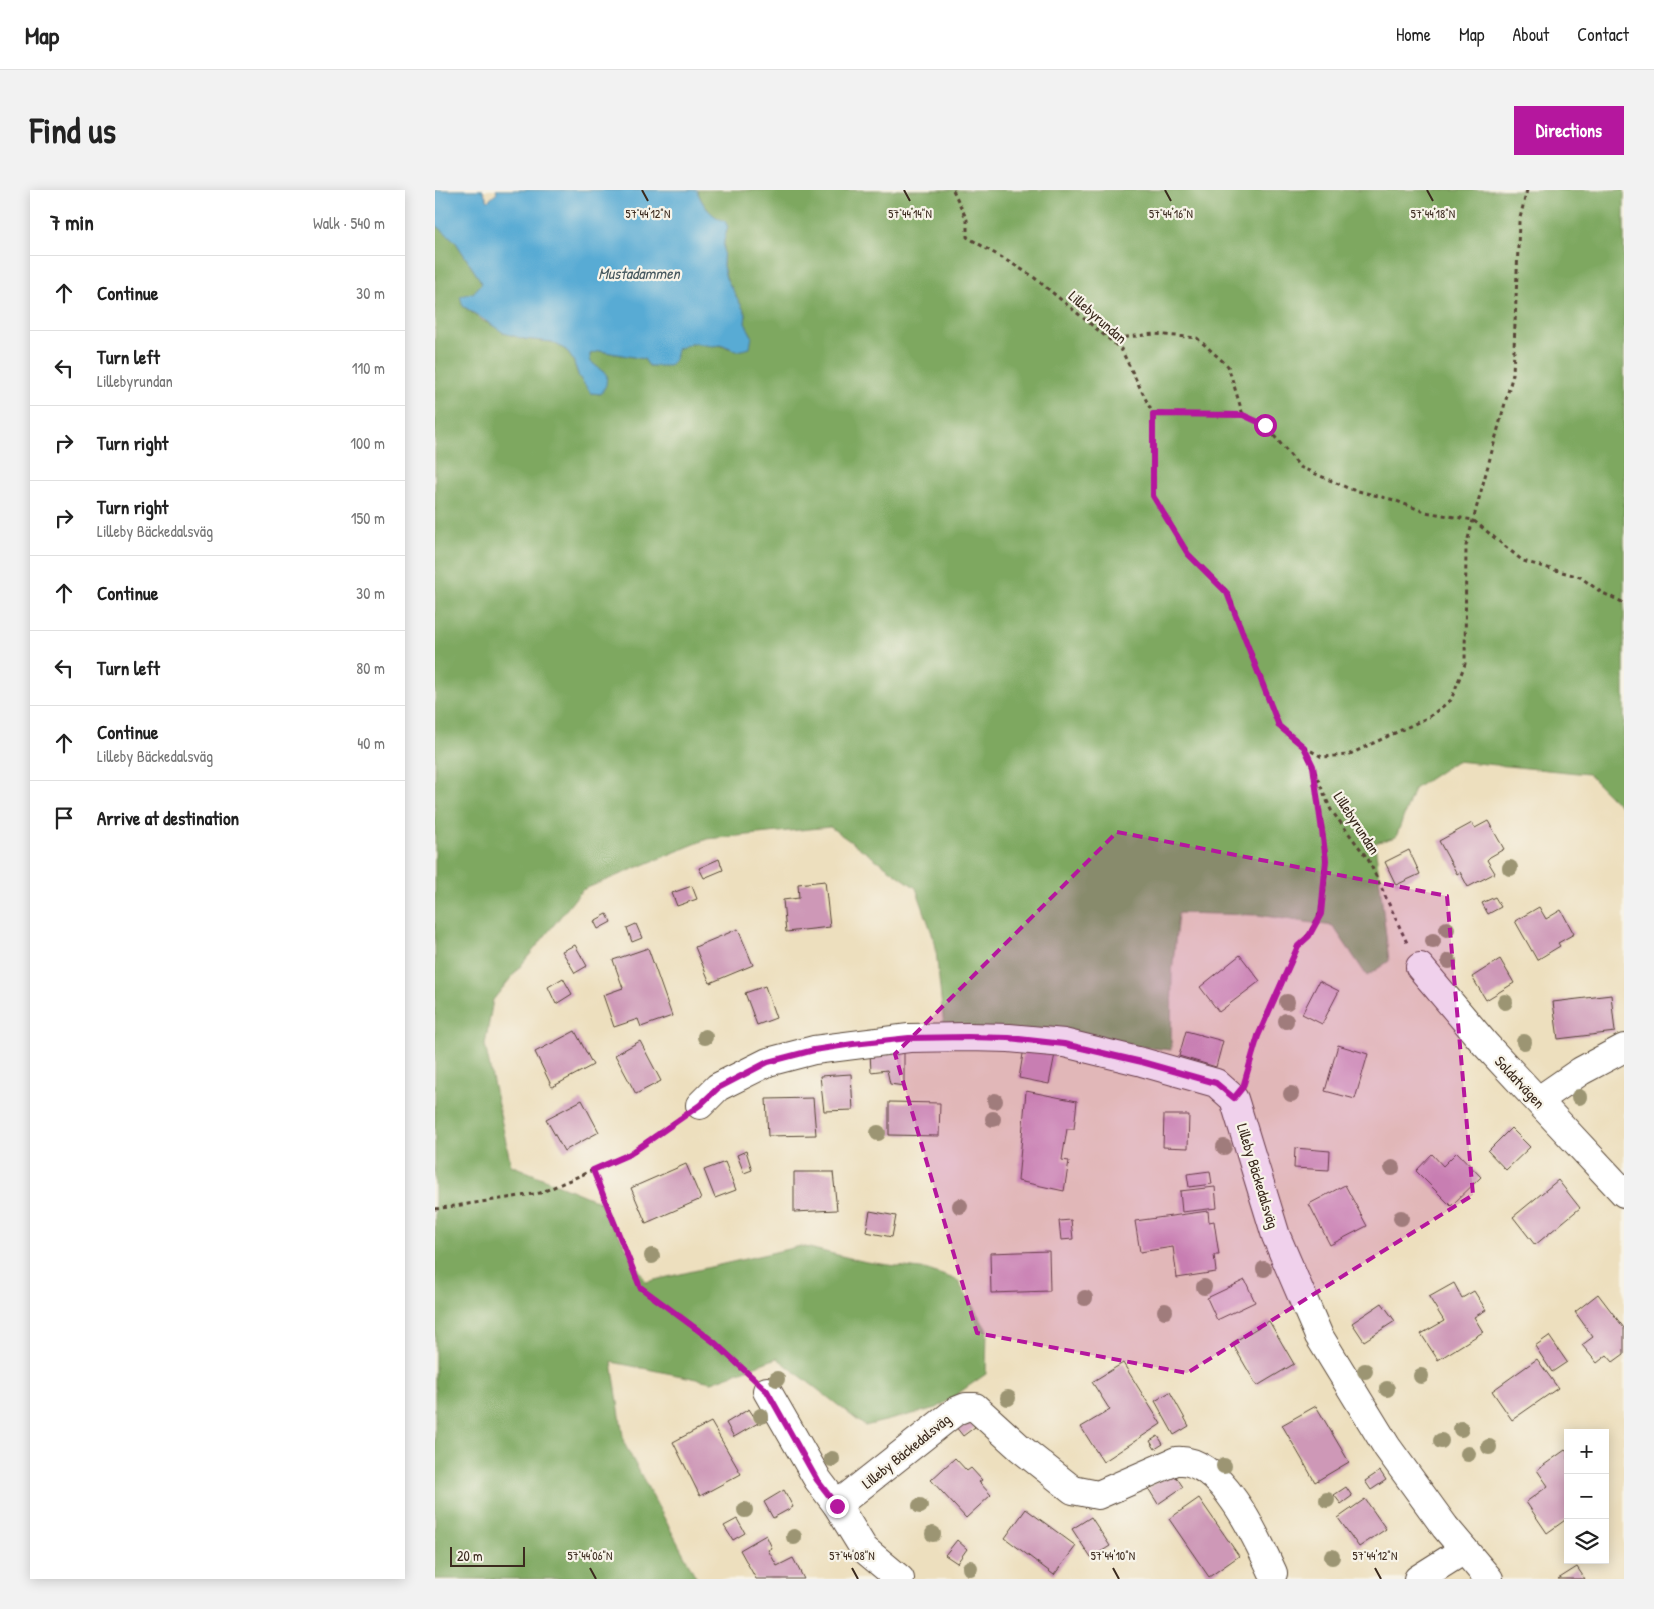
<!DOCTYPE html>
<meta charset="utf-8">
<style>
body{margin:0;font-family:"Patrick Hand",sans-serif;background:#f2f2f2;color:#222}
.controls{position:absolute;right:15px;bottom:15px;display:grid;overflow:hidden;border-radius:0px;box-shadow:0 2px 12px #0003}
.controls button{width:45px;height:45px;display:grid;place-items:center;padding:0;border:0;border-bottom:1px solid #e0e0e0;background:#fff;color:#222;font:25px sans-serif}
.scale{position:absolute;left:15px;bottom:12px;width:75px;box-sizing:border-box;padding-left:5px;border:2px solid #3b2a1e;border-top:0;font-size:14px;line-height:18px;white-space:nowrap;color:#3b2a1e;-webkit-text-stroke:4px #f7f3e8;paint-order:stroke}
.stop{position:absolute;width:15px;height:15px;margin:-11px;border:4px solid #b5179e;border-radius:50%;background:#fff}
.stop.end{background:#b5179e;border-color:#fff;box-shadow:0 1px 5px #0008}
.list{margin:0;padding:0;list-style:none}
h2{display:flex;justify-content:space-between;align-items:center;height:65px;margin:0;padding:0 20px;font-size:21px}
h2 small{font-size:16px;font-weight:400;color:#767676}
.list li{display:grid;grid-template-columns:32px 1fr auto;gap:15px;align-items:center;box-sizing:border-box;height:75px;padding:0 20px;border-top:1px solid #e0e0e0}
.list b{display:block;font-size:19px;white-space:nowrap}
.list p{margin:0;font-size:16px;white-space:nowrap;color:#767676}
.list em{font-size:16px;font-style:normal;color:#767676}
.icon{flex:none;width:28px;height:28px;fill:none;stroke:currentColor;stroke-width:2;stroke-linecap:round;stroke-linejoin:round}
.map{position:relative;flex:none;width:1189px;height:1389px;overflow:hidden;border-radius:0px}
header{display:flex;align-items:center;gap:30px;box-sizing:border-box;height:70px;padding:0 25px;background:#fff;border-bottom:1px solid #e0e0e0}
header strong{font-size:24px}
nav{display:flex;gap:28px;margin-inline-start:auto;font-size:18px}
.intro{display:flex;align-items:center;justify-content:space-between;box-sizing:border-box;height:120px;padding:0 30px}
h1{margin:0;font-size:35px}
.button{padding:12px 22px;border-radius:0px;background:#b5179e;color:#fff;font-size:18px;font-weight:700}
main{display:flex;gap:30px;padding:0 30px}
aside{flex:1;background:#fff;border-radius:0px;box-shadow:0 2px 12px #0003}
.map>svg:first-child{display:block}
</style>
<header>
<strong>Map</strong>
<nav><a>Home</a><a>Map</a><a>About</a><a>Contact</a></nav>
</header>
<div class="intro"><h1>Find us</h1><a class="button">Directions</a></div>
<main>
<aside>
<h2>7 min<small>Walk · 540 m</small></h2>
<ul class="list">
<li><svg class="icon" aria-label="ahead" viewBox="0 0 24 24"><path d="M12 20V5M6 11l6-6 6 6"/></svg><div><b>Continue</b></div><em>30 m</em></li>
<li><svg class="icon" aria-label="left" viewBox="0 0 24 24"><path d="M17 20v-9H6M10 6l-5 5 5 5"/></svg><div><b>Turn left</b><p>Lillebyrundan</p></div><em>110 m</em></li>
<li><svg class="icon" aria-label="right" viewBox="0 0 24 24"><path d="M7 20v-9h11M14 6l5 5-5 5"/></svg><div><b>Turn right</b></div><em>100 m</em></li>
<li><svg class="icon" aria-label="right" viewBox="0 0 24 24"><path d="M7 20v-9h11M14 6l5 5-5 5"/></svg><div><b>Turn right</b><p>Lilleby Bäckedalsväg</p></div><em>150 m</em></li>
<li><svg class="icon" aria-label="ahead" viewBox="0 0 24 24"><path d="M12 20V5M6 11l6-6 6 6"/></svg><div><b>Continue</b></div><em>30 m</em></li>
<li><svg class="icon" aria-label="left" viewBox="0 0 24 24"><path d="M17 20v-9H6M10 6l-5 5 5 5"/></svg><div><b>Turn left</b></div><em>80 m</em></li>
<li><svg class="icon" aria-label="ahead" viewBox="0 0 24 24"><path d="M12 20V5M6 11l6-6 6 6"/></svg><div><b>Continue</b><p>Lilleby Bäckedalsväg</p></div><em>40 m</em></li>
<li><svg class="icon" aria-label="arrive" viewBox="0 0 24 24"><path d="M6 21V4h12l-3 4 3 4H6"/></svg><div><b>Arrive at destination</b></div></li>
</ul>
</aside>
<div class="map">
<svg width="1189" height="1389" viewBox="0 0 1189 1389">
<rect width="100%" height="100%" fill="#f7f3e8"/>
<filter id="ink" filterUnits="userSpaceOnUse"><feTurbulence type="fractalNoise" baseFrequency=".02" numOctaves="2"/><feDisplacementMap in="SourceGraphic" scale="10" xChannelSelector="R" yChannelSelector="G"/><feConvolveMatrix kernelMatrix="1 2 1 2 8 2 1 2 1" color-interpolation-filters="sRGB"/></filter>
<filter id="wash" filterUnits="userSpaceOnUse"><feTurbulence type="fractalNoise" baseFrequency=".0096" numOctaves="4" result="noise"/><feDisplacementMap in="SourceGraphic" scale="20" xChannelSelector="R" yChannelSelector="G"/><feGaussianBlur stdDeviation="1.12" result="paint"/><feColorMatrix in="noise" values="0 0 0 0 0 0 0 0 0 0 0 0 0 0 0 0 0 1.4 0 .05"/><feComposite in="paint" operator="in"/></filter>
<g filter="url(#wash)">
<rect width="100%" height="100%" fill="#eddfbe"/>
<!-- forest -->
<path fill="#7ea860" stroke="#5c693f" d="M262,0H1189V620L1153,584L1021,571L979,599L961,647L940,653L954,771L932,786L898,736L823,725L743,723L737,784L736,860L509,836L500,752L481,698L395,637L272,649L147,700L58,810L50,855L76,975L165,1012L211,1092L366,1056L431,1072L493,1080L522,1090L552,1140L551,1184L502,1218L430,1236L342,1168L277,1192L177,1172L189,1253L262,1389H0V34L20,51L47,93L28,116L48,131L89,149L117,152L131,160L138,170L144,187L156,203L165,204L172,185L155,171V164L165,161L209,169L214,176L234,175L240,170L241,159C256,149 286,154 302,161L317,146L310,133L311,124L291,88L288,76L289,50L293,37C279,28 267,16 262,0Z"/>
<!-- water -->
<path fill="#58abd4" stroke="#4a6a79" d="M0,0H48L53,11L62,3L61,0H262C266,13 276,27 290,31L293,37L289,50L288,76L291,88L311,124L310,133L317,146L315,158L302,161L288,155L277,156L257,153L242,159L240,170L234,176H214L209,169L165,161L155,164V171L172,185L171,195L166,204L156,203L144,187L138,170L131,160L117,152L89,149L69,143L28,116L25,106L38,103L47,93L20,51L0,34Z"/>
<g id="blocks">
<!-- building -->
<g fill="#ce98b7">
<path d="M1053,631L1069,659L1055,667L1052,670L1060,683L1033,697L1025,682L1022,684L1004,651L1037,633L1040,638Z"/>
<path d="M974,660L985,684L961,695L950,672Z"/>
<path d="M284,669L288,680L269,688L264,678Z"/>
<path d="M390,691L395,737L351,742L348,710L364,708L363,694Z"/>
<path d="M257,696L262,709L242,716L237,703Z"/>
<path d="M1060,707L1066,717L1053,724L1047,713Z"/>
<path d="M1104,717L1111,729L1126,720L1139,744L1123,753L1125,756L1102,770L1080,731Z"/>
<path d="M172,724L176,732L163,739L159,731Z"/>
<path d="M201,734L207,748L197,752L192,738Z"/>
<path d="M303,739L318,775L275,793L260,757Z"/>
<path d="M140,755L152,776L140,783L127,761Z"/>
<path d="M213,758L237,826L206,837L203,829L179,837L168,805L188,798L178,770Z"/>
<path d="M805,765L825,791L784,822L765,797Z"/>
<path d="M1065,769L1079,793L1051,810L1037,787Z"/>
<path d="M128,788L137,804L121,814L113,797Z"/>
<path d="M884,791L904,801L887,834L867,824Z"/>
<path d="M330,796L341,828L322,835L310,803Z"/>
<path d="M1176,805L1180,842L1123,849L1118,812Z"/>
<path d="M140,841L158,875L117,897L100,862Z"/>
<path d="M751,841L788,851L781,877L744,866Z"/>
<path d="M205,851L226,891L201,904L180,865Z"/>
<path d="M903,855L933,864L920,909L890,901Z"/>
<path d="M589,858L620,864L614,894L584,888Z"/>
<path d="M469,861V896L455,894L452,880L436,882L435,862Z"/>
<path d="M416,884L418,920L389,921L385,886Z"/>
<path d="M591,901L642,911L639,939H632L627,970L634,971L629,1001L583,991Z"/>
<path d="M378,908L381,945L333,946L331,909Z"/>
<path d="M147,910L164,942L129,961L111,929Z"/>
<path d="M454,912L505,913L504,946L454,945Z"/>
<path d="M729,925H754L753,958L728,957Z"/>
<path d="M1076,938L1095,957L1071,980L1053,961Z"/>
<path d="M860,958L895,961L894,980L859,978Z"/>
<path d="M311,961L317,980L309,983L302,965Z"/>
<path d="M1022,962L1046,987L1016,1016L981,981L997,964L1008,976Z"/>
<path d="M290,972L301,1000L280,1008L269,980Z"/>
<path d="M251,974L266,1009L211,1033L196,998Z"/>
<path d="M775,981L777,994L754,997L752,984Z"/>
<path d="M359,982H398L402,1020L359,1022Z"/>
<path d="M1123,990L1145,1018L1100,1055L1078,1027Z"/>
<path d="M910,995L932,1036L895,1055L874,1014Z"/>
<path d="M780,997L782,1018L747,1022L745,1001Z"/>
<path d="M435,1021L461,1026L457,1047L431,1042Z"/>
<path d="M773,1021L774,1032L779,1031L784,1065H779L781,1082L742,1088L738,1057L705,1062L700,1031Z"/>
<path d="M636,1030L638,1049L626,1050L624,1031Z"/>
<path d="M614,1061L615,1101L556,1103L555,1063Z"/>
<path d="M810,1090L820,1112L782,1130L772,1108Z"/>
<path d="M1019,1093L1027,1108L1039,1101L1051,1120L1039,1127L1048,1142L1003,1170L986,1144L1009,1131L994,1107Z"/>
<path d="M1163,1104L1189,1138V1164L1178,1172L1172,1165L1162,1173L1147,1155L1158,1147L1140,1122Z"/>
<path d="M947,1113L960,1131L929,1151L917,1133Z"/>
<path d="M834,1131L859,1174L822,1196L797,1153Z"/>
<path d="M1114,1146L1132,1172L1117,1182L1100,1156Z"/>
<path d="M1102,1169L1123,1198L1077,1230L1057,1201Z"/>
<path d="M688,1173L726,1234L668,1272L646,1237L675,1220L657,1192Z"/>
<path d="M735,1202L754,1236L739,1245L720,1211Z"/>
<path d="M881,1216L914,1272L880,1292L847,1235Z"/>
<path d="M314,1219L323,1233L299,1247L291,1233Z"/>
<path d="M533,1227L540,1237L528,1246L521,1237Z"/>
<path d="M276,1232L306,1284L265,1306L238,1252Z"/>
<path d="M723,1246L728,1254L720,1259L715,1251Z"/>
<path d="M1130,1260L1133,1263V1328L1112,1343L1091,1312L1113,1296L1102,1280Z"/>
<path d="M520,1268L532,1281L536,1278L547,1290L544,1292L556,1305L531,1328L496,1290Z"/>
<path d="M945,1281L951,1290L936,1300L930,1291Z"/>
<path d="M738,1282L748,1297L723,1314L713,1298Z"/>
<path d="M911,1297L917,1306L906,1314L899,1305Z"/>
<path d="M349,1300L358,1317L338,1328L329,1312Z"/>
<path d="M764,1308L804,1366L774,1387L734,1329Z"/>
<path d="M930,1309L951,1339L924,1357L903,1328Z"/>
<path d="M591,1319L641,1356L619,1385L570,1348Z"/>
<path d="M656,1327L675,1356L656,1368L637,1339Z"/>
<path d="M302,1329L310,1343L298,1350L289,1336Z"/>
<path d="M331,1345L337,1358L333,1360L342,1376L358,1368L369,1389H321L305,1360Z"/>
<path d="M522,1350L532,1359L522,1373L510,1365Z"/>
<path d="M1142,1377L1150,1389H1123Z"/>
</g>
</g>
</g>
<g filter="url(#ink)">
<use href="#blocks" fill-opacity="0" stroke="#564536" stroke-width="1"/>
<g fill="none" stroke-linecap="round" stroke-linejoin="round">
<!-- street casing -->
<g stroke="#564536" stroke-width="30">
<g id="street">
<path d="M985,777L1050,854L1189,1003"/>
<path d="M1104,910L1146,881L1189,858"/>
<path d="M265,915L283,897L333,872L379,860L474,848L533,847L574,848L629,853L707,872L781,893L799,909L841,1046L884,1146L952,1257L1010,1337L1054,1389"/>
<path d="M332,1201L383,1290L402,1315L429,1359L465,1389"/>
<path d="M402,1315L521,1221L531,1217H540L585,1258L638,1300L663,1305L741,1271C786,1267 822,1348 838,1383"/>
<path d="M983,1389L1029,1360"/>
</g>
</g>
<!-- path -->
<g stroke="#564536" stroke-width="3" stroke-dasharray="4 4" stroke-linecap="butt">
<path d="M518,0L532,30V47L596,85L686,159L718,224V305L753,364L793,403L844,536L869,557L896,620L933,669L973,755"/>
<path d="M674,149L719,144L762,148L793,176L808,225"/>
<path d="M718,224L808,225L830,235L865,277L915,299L959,310L990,322L1038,330L1088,371L1145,387L1166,402L1189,413"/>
<path d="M869,557L887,567L913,565L994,527L1016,510L1030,474L1031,356L1078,184L1084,32L1092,0"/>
<path d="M811,886L823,846L863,756C908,716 886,635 879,582"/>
<path d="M158,980L205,1097L279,1152L313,1184"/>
<path d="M0,1019L105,1003L195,964L244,929"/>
</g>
<!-- street -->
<use href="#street" stroke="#fff" stroke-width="28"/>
</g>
<!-- trees -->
<g fill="#9c9573">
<circle cx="1075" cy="678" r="8"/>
<circle cx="1012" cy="739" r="8"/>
<circle cx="998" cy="751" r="8"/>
<circle cx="1014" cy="771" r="8"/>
<circle cx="852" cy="812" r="8"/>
<circle cx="1070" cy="812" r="8"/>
<circle cx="851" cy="831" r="8"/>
<circle cx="270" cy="847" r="8"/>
<circle cx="1089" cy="852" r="8"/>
<circle cx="856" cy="904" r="8"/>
<circle cx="1144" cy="907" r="8"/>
<circle cx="560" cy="911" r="8"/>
<circle cx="558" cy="929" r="8"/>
<circle cx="443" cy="943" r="8"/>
<circle cx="789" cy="957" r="8"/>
<circle cx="957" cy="978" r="8"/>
<circle cx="525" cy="1016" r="8"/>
<circle cx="966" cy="1028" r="8"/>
<circle cx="217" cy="1066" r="8"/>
<circle cx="829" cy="1079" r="8"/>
<circle cx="769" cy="1097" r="8"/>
<circle cx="650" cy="1108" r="8"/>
<circle cx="730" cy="1121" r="8"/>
<circle cx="930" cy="1181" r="8"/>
<circle cx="986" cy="1186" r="8"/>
<circle cx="342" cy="1189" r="8"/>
<circle cx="952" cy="1199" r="8"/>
<circle cx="573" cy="1208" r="8"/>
<circle cx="326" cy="1226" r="8"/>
<circle cx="1026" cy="1239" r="8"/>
<circle cx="1006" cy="1251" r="8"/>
<circle cx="1054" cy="1257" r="8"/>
<circle cx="1033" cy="1264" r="8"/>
<circle cx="397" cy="1269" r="8"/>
<circle cx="789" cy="1276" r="8"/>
<circle cx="892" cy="1310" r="8"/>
<circle cx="485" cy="1316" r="8"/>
<circle cx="310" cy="1320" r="8"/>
<circle cx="498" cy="1344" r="8"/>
<circle cx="359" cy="1347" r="8"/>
<circle cx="897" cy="1367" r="8"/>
<circle cx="535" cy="1378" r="8"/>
</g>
</g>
<g fill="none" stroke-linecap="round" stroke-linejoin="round" filter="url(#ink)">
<!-- route -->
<path stroke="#b5179e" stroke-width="6" d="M402,1316L382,1290L332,1201L279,1152L205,1097L158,980L195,964L265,915L283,898L333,872L379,860L418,854L474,848L533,847L574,848L629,854L707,872L781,893L799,908L808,897L823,846L863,756L874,746L886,724L891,670L878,576L869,557L844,536L792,403L753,364L718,306V224L808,225L830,235"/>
</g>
<!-- marked area -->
<path fill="#b5179e" fill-opacity="0.2" stroke="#b5179e" stroke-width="4" stroke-dasharray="10 6" stroke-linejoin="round" d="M682,642L1012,706L1038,1005L752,1183L542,1143L460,864Z"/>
<!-- ticks -->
<path fill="none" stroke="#3b2a1e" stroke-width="2" d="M207,0L213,11M469,0L475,11M730,0L736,11M992,0L998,11M155,1378L161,1389M417,1378L423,1389M678,1378L684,1389M940,1378L946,1389"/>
<g text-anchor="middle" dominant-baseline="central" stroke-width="4.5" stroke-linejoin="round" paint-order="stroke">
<!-- street labels -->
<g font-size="15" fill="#3b2a1e" stroke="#f7f3e8">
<text transform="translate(663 127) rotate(41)">Lillebyrundan</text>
<text transform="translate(922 633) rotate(57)">Lillebyrundan</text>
<text transform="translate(1085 892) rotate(47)">Soldatvägen</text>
<text transform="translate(823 986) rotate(73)">Lilleby Bäckedalsväg</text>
<text transform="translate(471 1261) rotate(-39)">Lilleby Bäckedalsväg</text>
</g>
<!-- water labels -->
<g font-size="16" font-style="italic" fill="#45575e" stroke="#f7f3e8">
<text x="204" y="83">Mustadammen</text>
</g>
</g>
<g font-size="12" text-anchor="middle" fill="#3b2a1e" stroke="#f7f3e8" stroke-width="4.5" stroke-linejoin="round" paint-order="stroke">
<text x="213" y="28">57°44'12"N</text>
<text x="475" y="28">57°44'14"N</text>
<text x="736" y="28">57°44'16"N</text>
<text x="998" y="28">57°44'18"N</text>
<text x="155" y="1370">57°44'06"N</text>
<text x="417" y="1370">57°44'08"N</text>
<text x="678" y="1370">57°44'10"N</text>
<text x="940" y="1370">57°44'12"N</text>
</g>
</svg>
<div class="controls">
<button>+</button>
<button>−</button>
<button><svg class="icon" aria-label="layers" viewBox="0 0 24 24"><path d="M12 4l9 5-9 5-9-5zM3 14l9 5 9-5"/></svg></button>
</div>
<div class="scale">20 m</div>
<div class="stop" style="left:830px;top:235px"></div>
<div class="stop end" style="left:402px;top:1316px"></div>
</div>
</main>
